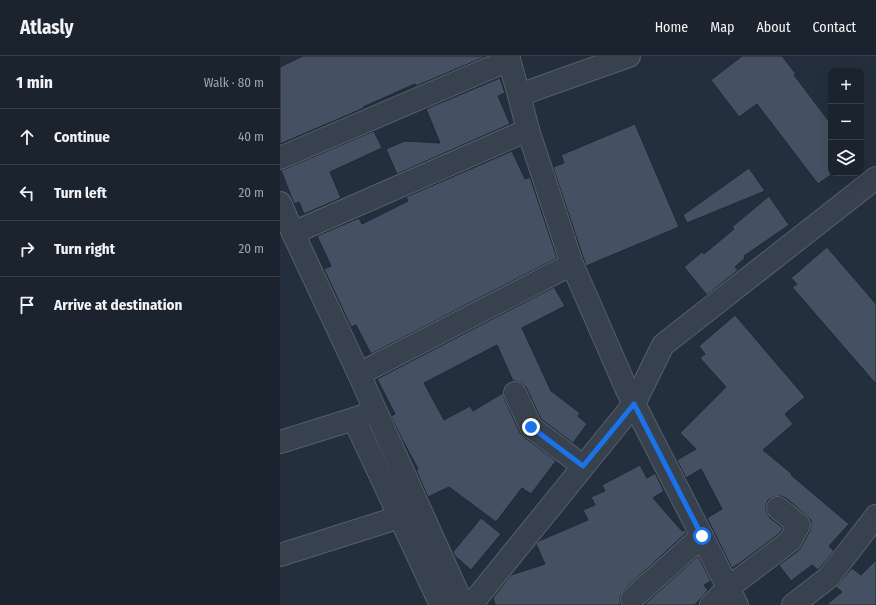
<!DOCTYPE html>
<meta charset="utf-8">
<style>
body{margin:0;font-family:"Fira Sans Condensed",sans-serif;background:#242b36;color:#f1f3f6}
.controls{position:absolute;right:12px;top:12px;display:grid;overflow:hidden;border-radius:8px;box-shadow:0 4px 16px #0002}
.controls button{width:36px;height:36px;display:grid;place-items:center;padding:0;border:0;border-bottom:1px solid #39404a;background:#1b232e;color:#f1f3f6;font:20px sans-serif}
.stop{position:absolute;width:12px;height:12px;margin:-9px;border:3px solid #1a73e8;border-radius:50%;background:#fff}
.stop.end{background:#1a73e8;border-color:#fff;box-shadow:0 1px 4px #0008}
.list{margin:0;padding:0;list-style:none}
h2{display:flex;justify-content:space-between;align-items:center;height:52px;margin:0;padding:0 16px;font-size:17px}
h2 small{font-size:13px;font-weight:400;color:#a0a4aa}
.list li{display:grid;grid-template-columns:26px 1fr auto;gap:12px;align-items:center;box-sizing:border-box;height:56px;padding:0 16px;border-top:1px solid #39404a}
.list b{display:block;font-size:15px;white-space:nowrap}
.list em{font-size:13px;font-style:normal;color:#a0a4aa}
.icon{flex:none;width:22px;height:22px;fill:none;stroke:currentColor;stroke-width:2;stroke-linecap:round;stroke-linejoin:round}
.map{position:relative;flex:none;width:596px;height:549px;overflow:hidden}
header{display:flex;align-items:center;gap:24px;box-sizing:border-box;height:56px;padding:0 20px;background:#1b232e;border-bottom:1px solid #39404a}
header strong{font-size:19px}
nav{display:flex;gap:22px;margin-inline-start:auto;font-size:14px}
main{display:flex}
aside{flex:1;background:#1b232e}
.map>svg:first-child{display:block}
</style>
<header>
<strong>Atlasly</strong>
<nav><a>Home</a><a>Map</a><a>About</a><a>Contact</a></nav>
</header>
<main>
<aside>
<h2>1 min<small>Walk · 80 m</small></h2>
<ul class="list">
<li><svg class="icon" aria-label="ahead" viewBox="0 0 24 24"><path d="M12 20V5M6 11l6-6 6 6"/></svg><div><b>Continue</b></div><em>40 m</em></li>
<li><svg class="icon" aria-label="left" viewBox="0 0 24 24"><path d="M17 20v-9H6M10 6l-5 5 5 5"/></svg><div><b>Turn left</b></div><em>20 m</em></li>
<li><svg class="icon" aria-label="right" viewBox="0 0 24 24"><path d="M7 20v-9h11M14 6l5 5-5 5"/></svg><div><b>Turn right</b></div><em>20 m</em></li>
<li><svg class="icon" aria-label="arrive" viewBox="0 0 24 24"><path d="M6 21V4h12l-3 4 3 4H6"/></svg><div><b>Arrive at destination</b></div></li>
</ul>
</aside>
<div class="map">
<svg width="596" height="549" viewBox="0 0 596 549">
<rect width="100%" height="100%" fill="#242f3e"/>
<!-- building -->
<g fill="#455162" stroke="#1f2835">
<path d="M23,0H207L136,30L135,28L83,51L84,52L0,88V11Z"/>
<path d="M462,0H502L516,18L514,19L551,68V119L538,128L477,48L459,61L431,24Z"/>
<path d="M220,22L225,37L218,40L230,68L117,118L106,93L125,85L160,87L146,53Z"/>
<path d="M355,68L399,171L306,210L273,111L284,107L281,99Z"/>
<path d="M94,75L102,92L50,116L61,142L24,158L19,146L14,148L1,114L5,113Z"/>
<path d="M232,95L245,123L250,121L277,202L91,298L76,269L71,271L44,213L51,210L37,180L79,162L82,168L128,145L126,141Z"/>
<path d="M469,112L485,135L407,167L403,159Z"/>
<path d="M489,140L509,169L464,200L465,202L455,211L458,214L427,239L404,211L422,196L424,198L454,173L452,171Z"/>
<path d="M547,191L596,248V328L512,231L517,228L511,222Z"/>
<path d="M274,231L285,250L242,272L271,335L300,357L298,360L307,368L293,387L261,363L246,331L242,327L236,325H233L217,289L144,327L164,364L190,350L193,355L223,337L224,342L240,377L244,381L276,405L251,438L242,432L216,466L169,431L148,441L136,414L138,413L122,383L111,360L115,358L97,323Z"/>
<path d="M455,259L525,341L505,358L513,368L483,394L512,418L511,419L569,468L549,490L554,495L540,512L538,514L532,509L511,525L499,509L518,495L521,491L530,475L531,470V464L527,460L506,442L500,440L493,441L488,444L486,450V456L490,462L503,472L500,477L460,507L452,512L427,462L442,453L421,413L406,422L397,404L416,393L400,377L446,331L420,302L425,298L419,290Z"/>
<path d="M360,409L367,422L375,417L384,435L373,442L402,475L405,474L406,477L344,534L340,540V545L341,549H215L213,542L231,519L265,508L256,488L259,485L308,464L303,454L315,449L311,441L325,435L322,429Z"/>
<path d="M201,462L221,478L191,514L175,500L173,496Z"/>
<path d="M418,500L431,525L424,529L428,534L415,549H364Z"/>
<path d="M596,504V549H546L562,536L556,531L572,512L581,519Z"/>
</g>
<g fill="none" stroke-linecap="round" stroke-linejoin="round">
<!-- minor casing -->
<g stroke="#565f6c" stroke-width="24">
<g id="minor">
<path d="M228,0L239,39L248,74L292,208L347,334L457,549"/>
<path d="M239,39L349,0"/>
<path d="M0,102L229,4"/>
<path d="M0,147L13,177L79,318L183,549"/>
<path d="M13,177L248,74"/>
<path d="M79,318L292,208"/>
<path d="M235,337L251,371L303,410"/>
<path d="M85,359L74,363L161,549"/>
<path d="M0,386L74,363"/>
<path d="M0,499L120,461"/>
<path d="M352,543L422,480"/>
<path d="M191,549L354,348L383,289L596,122"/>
<path d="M431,549L448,532L510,485L519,469L498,452"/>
<path d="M513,549L549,521L596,460"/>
</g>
</g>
<!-- minor -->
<use href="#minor" stroke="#38414e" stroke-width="22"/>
</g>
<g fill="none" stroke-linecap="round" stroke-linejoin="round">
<!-- route -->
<path stroke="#1a73e8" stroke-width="5" d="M251,371L303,410L354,348L422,480"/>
</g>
</svg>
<div class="controls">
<button>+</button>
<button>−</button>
<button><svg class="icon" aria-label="layers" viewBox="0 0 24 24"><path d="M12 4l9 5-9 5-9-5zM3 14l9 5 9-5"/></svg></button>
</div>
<div class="stop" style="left:422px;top:480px"></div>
<div class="stop end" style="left:251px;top:371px"></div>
</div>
</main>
